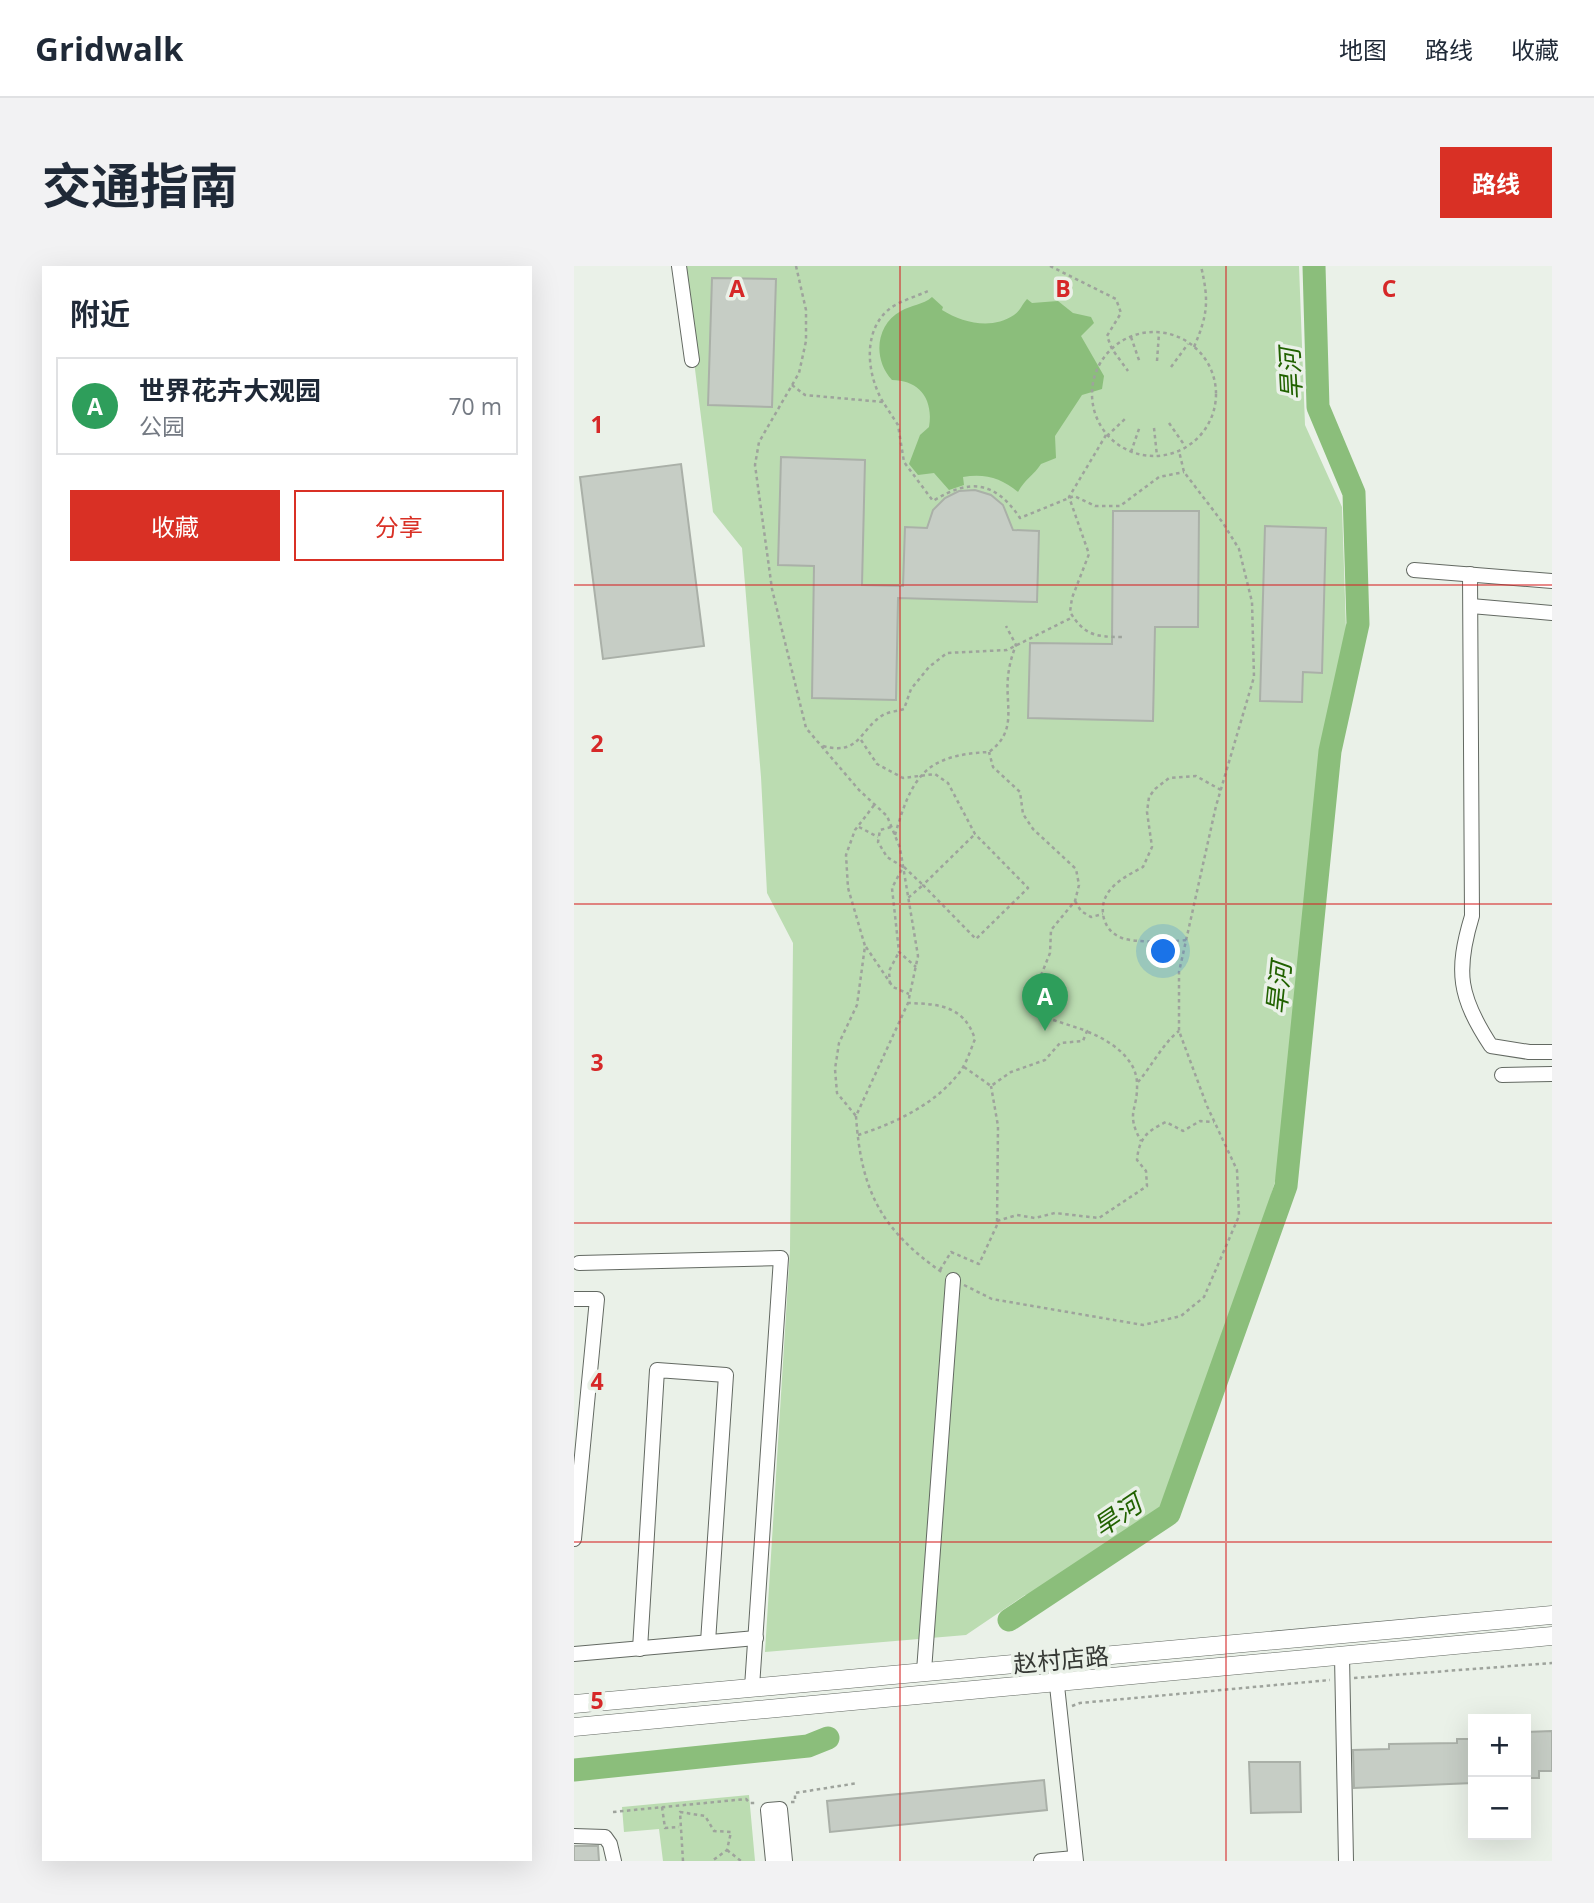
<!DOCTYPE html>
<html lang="zh">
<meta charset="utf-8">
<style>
body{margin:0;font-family:"Open Sans","Noto Sans SC",sans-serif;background:#f2f2f3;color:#1f2937}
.controls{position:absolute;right:21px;bottom:21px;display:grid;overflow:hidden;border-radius:0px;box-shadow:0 7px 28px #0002}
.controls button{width:63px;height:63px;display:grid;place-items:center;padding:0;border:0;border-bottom:2px solid #e0e1e3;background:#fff;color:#1f2937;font:35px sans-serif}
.you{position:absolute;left:590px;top:686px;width:24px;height:24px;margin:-18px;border:5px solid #fff;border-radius:50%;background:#1a73e8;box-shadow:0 0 0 10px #1a73e833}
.badge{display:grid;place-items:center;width:46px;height:46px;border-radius:50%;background:#d93025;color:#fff;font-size:23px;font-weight:700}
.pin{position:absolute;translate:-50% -58px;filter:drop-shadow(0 2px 4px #0008)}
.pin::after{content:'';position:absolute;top:37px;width:24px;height:21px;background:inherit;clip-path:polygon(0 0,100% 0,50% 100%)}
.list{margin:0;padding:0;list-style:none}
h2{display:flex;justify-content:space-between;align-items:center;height:91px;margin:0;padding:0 28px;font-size:30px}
h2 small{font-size:23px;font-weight:400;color:#747a83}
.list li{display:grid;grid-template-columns:46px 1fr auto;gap:21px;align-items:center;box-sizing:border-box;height:98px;margin:0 14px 14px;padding:0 14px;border:2px solid #e0e1e3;border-radius:0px}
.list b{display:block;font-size:26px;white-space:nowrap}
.list p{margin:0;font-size:23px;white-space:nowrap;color:#747a83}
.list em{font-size:23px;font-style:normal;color:#747a83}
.actions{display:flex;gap:14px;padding:21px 28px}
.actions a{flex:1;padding:16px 0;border:2px solid #d93025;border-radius:0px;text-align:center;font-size:24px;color:#d93025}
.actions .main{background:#d93025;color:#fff}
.map{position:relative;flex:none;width:978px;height:1595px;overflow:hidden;border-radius:0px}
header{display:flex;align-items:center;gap:42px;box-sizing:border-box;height:98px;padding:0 35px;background:#fff;border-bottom:2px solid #e0e1e3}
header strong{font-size:33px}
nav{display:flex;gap:38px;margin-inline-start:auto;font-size:24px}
.intro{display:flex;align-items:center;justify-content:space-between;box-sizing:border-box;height:168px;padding:0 42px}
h1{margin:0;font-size:49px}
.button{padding:18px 32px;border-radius:0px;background:#d93025;color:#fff;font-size:24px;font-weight:700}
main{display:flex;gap:42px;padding:0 42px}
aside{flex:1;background:#fff;border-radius:0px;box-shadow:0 7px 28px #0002}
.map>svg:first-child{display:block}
</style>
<header>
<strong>Gridwalk</strong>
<nav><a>地图</a><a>路线</a><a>收藏</a></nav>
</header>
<div class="intro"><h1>交通指南</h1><a class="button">路线</a></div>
<main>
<aside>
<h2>附近<small></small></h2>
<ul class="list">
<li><span class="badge" style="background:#2e9e5b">A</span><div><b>世界花卉大观园</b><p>公园</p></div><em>70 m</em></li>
</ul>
<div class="actions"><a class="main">收藏</a><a>分享</a></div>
</aside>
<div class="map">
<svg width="978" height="1595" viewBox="0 0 978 1595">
<rect width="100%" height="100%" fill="#eaf1e8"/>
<!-- green -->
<g fill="#bbdcb1">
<path d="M108,0H725L731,159L768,241L772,364L745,495L718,853L695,937L585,1244L499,1325L451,1329L392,1369L191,1386L216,984L219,677L193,627L187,511L168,282L139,246Z"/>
<path d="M175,1529L181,1595H89L85,1563L50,1566L48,1541Z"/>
</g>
<!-- water -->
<path fill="#8bbe7b" d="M358,31L369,41L368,44C389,57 418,64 440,49C446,45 447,40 453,33L458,37L484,35L499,47L517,51L520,57L507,70L530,110L528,123L508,129L481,170L482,192L467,198C460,209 451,213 444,226C428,212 410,207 389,211L390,219L375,224L360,207L344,209L335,198L346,169L355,161C360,132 344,114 318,114C299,94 301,59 327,45C337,39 349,39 358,31Z"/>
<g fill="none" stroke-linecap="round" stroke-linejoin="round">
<!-- river -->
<g stroke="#8bbe7b" stroke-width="23">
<path d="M435,1354L595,1248L712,920L756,485L784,358L780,227L744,141L740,0"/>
<path d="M0,1504L234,1480L254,1472"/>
</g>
</g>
<!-- building -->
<g fill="#c6cdc5" stroke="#aab0a8" stroke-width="2">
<path d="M138,12L202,13L198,141L134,139Z"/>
<path d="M207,191L291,194L288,319L329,320L331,261L353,262L359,244L371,232L385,225L401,224L417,229L429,239L439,264L465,265L463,336L324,332L322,434L238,432L240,300L204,299Z"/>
<path d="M107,198L130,380L29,393L6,211Z"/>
<path d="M539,245H625L624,361H581L579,455L454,452L456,377L538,378Z"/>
<path d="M691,260L752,262L748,407L729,406L728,436L686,435Z"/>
<path d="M978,1465V1505H965V1512H952V1466Z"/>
<path d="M883,1473H899V1517L780,1522L779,1484L815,1483V1478L883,1477Z"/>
<path d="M675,1496H726L727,1546L677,1547Z"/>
<path d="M470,1514L473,1544L256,1566L253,1535Z"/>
<path d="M0,1580H24L25,1595H0Z"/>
</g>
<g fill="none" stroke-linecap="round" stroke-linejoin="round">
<!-- minor casing -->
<g stroke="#636962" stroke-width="16">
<g id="minor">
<path d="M105,0L118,94"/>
<path d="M840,304L978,315"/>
<path d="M896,308L898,650C881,706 885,731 917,780L955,786H978"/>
<path d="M897,340L978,347"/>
<path d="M928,809L978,808"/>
<path d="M5,997L207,992L178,1421"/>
<path d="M0,1033H23L0,1273"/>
<path d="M66,1383L83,1104L152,1109L134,1376"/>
<path d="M0,1388L182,1372"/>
<path d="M768,1390L772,1595"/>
<path d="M480,1392L502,1595"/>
<path d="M350,1405L379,1014"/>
<path d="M0,1570L31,1571L36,1578L40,1595"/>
<path d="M199,1595L194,1544L206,1543L211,1595"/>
<path d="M467,1595L501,1592"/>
</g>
</g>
<!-- major casing -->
<g stroke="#636962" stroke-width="19">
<g id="major">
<path d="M0,1438L978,1349"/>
<path d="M0,1461L978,1370"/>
</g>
</g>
<!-- path -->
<g stroke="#9ea39c" stroke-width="2.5" stroke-dasharray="3.5 3.5" stroke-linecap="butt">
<path d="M222,0L232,44V75L225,107L185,176L181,199L198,323L232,462L285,524L313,550L326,582L344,690L334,737L282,850L263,827L261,803L265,777L283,739L291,680L274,622L272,589L281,564L301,538"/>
<path d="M476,0L542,33L547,47L533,70L538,83L554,105"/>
<circle cx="580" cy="128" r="62"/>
<path d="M557,71L566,97"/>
<path d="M620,81C634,48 635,35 627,0"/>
<path d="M583,95L585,67"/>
<path d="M597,101L614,78"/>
<path d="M218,119L231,129L309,136L324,159L330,196L359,235C396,212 421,215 446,252L500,230L521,240H546L585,211L610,206"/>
<path d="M309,136C292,107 288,62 318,41C329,34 343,30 354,25"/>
<path d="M595,157L611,180"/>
<path d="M580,162L583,190"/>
<path d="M532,169L495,231L515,288L498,332L496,346C510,369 521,371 548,371"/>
<path d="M533,170L553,151"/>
<path d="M557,186L566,160"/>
<path d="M287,474L303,498L329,512L361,508L374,517L401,568L454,622L402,673L349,619L401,568"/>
<path d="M249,480C286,490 285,464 309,449C314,446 324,445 330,443L337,423L355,401L373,387L433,384L499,351"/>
<path d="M285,561L304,571"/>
<path d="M317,561L306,564L304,576L313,591L329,601L318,622L325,686L342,701"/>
<path d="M321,569C338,510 351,489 415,486C444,465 431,440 434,411C435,400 438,389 442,379L432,360"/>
<path d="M330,601L349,619L334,632"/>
<path d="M501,635L507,645L517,651L529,648"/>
<path d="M612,674C596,676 563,677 548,672C538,668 533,662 530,653C523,625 548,612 569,601L578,581L573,546L575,531L581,523L595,512L622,510L647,524"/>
<path d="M292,681L319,721L335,728"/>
<path d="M316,718L315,705L325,686"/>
<path d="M514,766C535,774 563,792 563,818C564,845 551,846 567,875"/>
<path d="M390,801L417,820L437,806L471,794L486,777L509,775L513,765L470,751L471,723L466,712L476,687L477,664L501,635L505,619L502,603L459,563L449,548L446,526L419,501L415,486"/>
<path d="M564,816C577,801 590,776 605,765"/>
<path d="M282,850C287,925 307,964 369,1007"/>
<path d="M284,869C322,857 364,837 388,803C393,795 397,783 401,773C390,740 366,738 334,737"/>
<path d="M423,955L443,949L461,952L481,947L525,952L573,920L572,905L563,894C565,872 573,865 592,856L609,865L626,855L640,856"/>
<path d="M366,1004L377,986L405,998L423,959L424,860L417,820"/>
<path d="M390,1019L418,1033L569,1059L607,1050L630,1031L665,950L663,904L633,840L605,765V706L642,540L680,411L678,336L665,283L649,257L610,206L605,185"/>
<path d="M780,1412L978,1397"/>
<path d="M498,1440L506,1437L756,1414"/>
<path d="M217,1536H221V1527L284,1517"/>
<path d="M88,1541L91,1562L105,1561"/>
<path d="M39,1546L172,1533L176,1537H183"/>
<path d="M153,1584L167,1595"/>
<path d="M109,1595L106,1546L131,1550L140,1565L157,1566L153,1584L138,1595"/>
</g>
<!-- minor -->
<use href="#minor" stroke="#fff" stroke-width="14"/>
<!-- major -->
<use href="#major" stroke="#fff" stroke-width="18"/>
</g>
<!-- grid -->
<path fill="none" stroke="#d62828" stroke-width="2" stroke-opacity="0.55" d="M326,0V1595M652,0V1595M0,319H978M0,638H978M0,957H978M0,1276H978"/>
<g text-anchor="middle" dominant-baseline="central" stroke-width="7" stroke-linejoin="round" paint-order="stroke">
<!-- street labels -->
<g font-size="24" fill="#363935" stroke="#eaf1e8">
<text transform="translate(487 1393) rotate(-5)">赵村店路</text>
</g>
<!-- water labels -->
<g font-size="26" font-style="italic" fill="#216200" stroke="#eaf1e8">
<text transform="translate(716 108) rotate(-93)">旱河</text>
<text transform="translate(704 722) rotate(-84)">旱河</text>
<text transform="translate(543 1249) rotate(-34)">旱河</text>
</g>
</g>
<g font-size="23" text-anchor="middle" font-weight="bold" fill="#d62828" stroke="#eaf1e8" stroke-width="7" stroke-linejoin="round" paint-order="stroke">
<text x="163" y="31">A</text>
<text x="489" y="31">B</text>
<text x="815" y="31">C</text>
<text x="23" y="167">1</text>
<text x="23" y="486">2</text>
<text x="23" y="805">3</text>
<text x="23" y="1124">4</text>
<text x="23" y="1443">5</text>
</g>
</svg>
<div class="controls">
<button>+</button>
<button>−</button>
</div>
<div class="you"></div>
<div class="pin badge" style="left:471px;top:765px;background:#2e9e5b">A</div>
</div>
</main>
